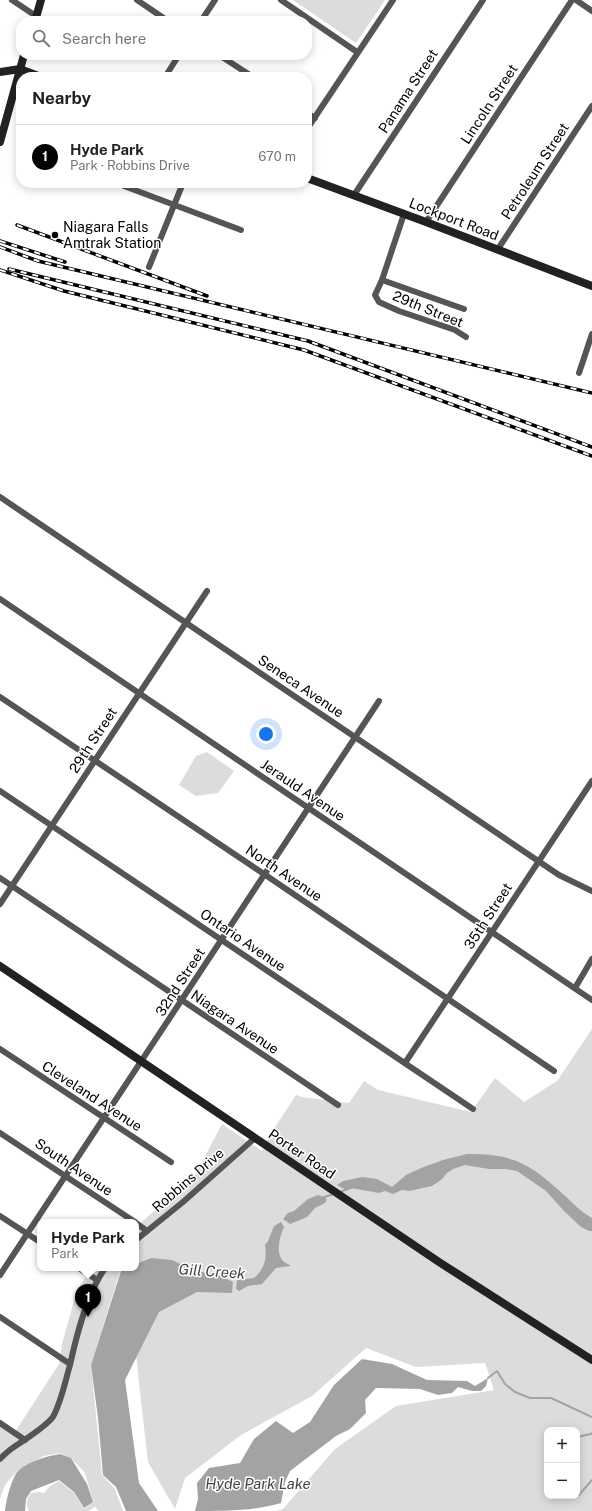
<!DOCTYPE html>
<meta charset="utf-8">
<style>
body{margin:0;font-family:"Public Sans",sans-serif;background:#f6f6f6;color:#222}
.controls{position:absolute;right:12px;bottom:12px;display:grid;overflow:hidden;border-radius:8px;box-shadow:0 2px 10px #0003}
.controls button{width:36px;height:36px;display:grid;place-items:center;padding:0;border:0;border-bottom:1px solid #e0e0e0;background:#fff;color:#222;font:20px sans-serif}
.you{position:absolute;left:266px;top:734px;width:14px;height:14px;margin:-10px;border:3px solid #fff;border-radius:50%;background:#1a73e8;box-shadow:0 0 0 6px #1a73e833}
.badge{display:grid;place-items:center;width:26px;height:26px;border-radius:50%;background:#000;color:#fff;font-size:13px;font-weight:700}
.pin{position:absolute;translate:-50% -33px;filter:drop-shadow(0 1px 2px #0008)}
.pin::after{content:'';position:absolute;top:21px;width:14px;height:12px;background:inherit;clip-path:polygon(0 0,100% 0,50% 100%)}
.popup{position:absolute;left:37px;top:1219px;width:102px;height:52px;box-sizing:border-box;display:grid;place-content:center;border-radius:8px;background:#fff;filter:drop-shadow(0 1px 3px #0005);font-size:13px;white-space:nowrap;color:#767676}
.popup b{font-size:15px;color:#222}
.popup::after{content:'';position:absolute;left:50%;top:100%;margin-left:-8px;border:8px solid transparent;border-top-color:#fff}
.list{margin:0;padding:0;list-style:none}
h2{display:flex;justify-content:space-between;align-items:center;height:52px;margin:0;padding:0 16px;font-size:17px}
h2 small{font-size:13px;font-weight:400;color:#767676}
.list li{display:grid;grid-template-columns:26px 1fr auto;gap:12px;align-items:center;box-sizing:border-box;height:64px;padding:0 16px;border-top:1px solid #e0e0e0}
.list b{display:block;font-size:15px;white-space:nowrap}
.list p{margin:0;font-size:13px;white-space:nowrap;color:#767676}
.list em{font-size:13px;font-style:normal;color:#767676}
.icon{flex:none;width:22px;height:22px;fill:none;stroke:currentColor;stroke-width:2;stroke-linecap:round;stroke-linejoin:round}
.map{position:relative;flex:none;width:592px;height:1511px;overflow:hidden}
.search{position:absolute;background:#fff;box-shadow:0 2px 10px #0003;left:16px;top:16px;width:296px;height:44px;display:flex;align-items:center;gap:10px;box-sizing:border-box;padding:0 14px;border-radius:16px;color:#767676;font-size:15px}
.panel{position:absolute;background:#fff;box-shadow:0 2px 10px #0003;left:16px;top:72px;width:296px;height:116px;border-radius:16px}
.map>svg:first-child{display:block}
</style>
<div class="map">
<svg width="592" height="1511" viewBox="0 0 592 1511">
<rect width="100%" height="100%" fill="#fff"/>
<!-- green -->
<g fill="#dcdcdc" fill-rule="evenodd">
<path d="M293,0H385L356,43Z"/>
<path d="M207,752L234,771L218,793L196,796L179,785L196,756Z"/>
<path d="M592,1029V1511H276L283,1509L335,1449L396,1406L494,1390L485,1363L416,1367L366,1348L312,1396L241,1435L185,1478L175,1509L148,1462L139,1383L134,1333L151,1258L136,1264V1227L195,1175L222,1124L262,1151L270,1135L296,1095L302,1097L349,1103L364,1081L378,1090L471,1112L495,1078L524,1102L557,1081ZM547,1430H577V1496H547Z"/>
<path d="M92,1268H128L120,1271L91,1365L102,1475L115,1489L123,1511H99L95,1507L89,1511H29C25,1504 27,1499 31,1493L39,1492L44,1493L50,1486L59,1481L74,1493L84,1509L93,1502L85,1473L72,1459L60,1453L44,1456L18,1470L5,1485L0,1498V1426L13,1435L59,1364L62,1344L77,1290Z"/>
</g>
<!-- water -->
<g fill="#a3a3a3">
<path d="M467,1154C514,1154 529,1163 563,1194C573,1203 581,1212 592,1218V1231H589L581,1227L564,1211L546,1191L517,1171L505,1169H489L465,1165L453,1169L447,1173L441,1180L432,1186L409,1191L402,1190L393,1194L385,1191L379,1193L351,1188L346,1190L337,1185L343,1181L362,1177L377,1179L392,1187L406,1175L421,1168L443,1160Z"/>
<path d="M318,1195L327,1199L325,1203L315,1208L307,1217L290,1224L283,1219L288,1213L294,1211L308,1199Z"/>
<path d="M281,1222L284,1227C280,1236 275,1253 283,1261C285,1263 288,1264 291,1266L276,1268L262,1284L248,1286L239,1291L236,1289L237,1280L254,1278C265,1268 267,1259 265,1245L268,1241L274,1226Z"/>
<path d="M151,1258L172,1260L193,1270L221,1276L233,1282L232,1293L197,1292L159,1312L125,1380L139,1483L158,1511H126L116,1487L103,1475L98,1418L91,1365L121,1271L128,1268H136V1264Z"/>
<path d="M362,1359L392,1364L427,1380L467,1381L475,1386L488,1378L486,1386L481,1391H472L458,1387L452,1393L438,1395L420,1389L376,1388L365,1400L366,1413L350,1429L336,1436L290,1471L285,1482L281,1503C254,1511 224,1511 195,1511L198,1499L197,1483L209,1468L240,1463L254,1439L276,1421L293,1433L310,1422L334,1385Z"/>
<path d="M60,1454L71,1458L87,1484L93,1502L84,1508L74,1492L59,1480L31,1491L26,1499L25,1511H5C6,1501 12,1476 19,1470C30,1461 47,1456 60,1454Z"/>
</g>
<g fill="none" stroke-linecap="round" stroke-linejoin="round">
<!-- stream -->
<g stroke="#a3a3a3" stroke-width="2">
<path d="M340,1192L353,1187"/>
<path d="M321,1198L334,1194"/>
<path d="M488,1378L497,1371L505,1384L515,1392L530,1398H551L592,1417"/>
<path d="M577,1437L591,1434L592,1433"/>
<path d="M547,1456L545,1460L547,1465"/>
<path d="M577,1494L579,1495L592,1480"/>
</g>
<!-- street -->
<g stroke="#555" stroke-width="6">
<path d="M12,0L36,16"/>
<path d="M137,0L168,21"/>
<path d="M281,0L357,52"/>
<path d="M576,0L592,11"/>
<path d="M201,21L215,0"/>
<path d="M219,55L253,77"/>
<path d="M165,77L179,55"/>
<path d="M307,113L315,118"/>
<path d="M307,129L393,0"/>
<path d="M116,183L241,230"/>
<path d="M354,195L483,0"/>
<path d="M404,214L382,280L375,295L379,302L399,311L455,330L466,337"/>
<path d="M426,222L572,0"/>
<path d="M498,249L592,106"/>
<path d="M149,267L183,183"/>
<path d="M382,280L464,309"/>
<path d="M579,373L592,334"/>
<path d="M0,497L559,875L592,891"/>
<path d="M0,599L592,1000"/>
<path d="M0,697L264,874L554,1071"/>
<path d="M0,791L473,1109"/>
<path d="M0,878L338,1105"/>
<path d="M0,904L207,591"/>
<path d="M575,988L592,959"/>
<path d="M0,1049L171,1162"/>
<path d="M405,1063L592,781"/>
<path d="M0,1133L135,1222"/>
<path d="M0,1216L40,1242"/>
<path d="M136,1223L147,1231"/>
<path d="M136,1240L183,1202L255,1138"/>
<path d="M79,1268L97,1280"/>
<path d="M0,1275L379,701"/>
<path d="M0,1317L70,1364"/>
<path d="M0,1423L25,1440"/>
<path d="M0,1459C4,1455 9,1450 14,1447C23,1441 50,1424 54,1415C62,1399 65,1382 70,1365C77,1333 87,1294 105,1268"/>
</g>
<!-- secondary -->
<g stroke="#222" stroke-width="8">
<path d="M35,21L41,0"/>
<path d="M0,72L20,69L41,77"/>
<path d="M0,142L24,55"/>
<path d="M307,178L426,222L592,286"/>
<path d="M0,966L439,1262L592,1360"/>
</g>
<!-- rail casing -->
<g stroke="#000" stroke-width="3.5">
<g id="rail">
<path d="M17,225L207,296"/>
<path d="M0,241L65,262"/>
<path d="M0,247L38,261L592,393"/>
<path d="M9,269L308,341L592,447"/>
<path d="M0,270L64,291L304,350L592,456"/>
</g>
</g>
<!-- rail -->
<use href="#rail" stroke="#fff" stroke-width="2" stroke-dasharray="6" stroke-linecap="butt"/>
</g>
<!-- markers -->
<circle fill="#000" stroke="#fff" stroke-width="1.5" cx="55" cy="235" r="4"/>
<g text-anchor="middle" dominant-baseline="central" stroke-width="3" stroke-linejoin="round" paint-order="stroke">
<!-- street labels -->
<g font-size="14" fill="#000" stroke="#fff">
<text transform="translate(408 91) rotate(-57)">Panama Street</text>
<text transform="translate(489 104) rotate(-57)">Lincoln Street</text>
<text transform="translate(535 171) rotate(-57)">Petroleum Street</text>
<text transform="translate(454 219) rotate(21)">Lockport Road</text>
<text transform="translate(428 309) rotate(22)">29th Street</text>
<text transform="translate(301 686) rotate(34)">Seneca Avenue</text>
<text transform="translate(93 740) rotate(-57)">29th Street</text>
<text transform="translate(303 790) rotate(34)">Jerauld Avenue</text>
<text transform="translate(284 873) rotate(34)">North Avenue</text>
<text transform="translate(488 916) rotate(-57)">35th Street</text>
<text transform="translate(243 940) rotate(34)">Ontario Avenue</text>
<text transform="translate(180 982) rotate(-57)">32nd Street</text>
<text transform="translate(235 1022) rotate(34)">Niagara Avenue</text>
<text transform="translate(92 1096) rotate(33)">Cleveland Avenue</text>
<text transform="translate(302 1154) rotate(34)">Porter Road</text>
<text transform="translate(74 1167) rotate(34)">South Avenue</text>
<text transform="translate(188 1180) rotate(-41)">Robbins Drive</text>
</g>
<!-- poi labels -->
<g font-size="14" fill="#000" stroke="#fff" text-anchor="start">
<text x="63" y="227">Niagara Falls<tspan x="63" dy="16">Amtrak Station</tspan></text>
</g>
<!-- water labels -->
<g font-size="15" font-style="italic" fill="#444" stroke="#fff">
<text transform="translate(212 1271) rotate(4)">Gill Creek</text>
<text x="258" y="1483">Hyde Park Lake</text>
</g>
</g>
</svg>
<div class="controls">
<button>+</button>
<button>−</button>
</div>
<div class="you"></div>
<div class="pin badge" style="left:88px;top:1317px">1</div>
<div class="popup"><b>Hyde Park</b>Park</div>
<div class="search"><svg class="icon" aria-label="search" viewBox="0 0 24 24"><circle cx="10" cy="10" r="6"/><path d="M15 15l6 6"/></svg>Search here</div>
<section class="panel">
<h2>Nearby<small></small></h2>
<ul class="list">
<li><span class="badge">1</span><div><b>Hyde Park</b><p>Park · Robbins Drive</p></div><em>670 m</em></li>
</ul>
</section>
</div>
